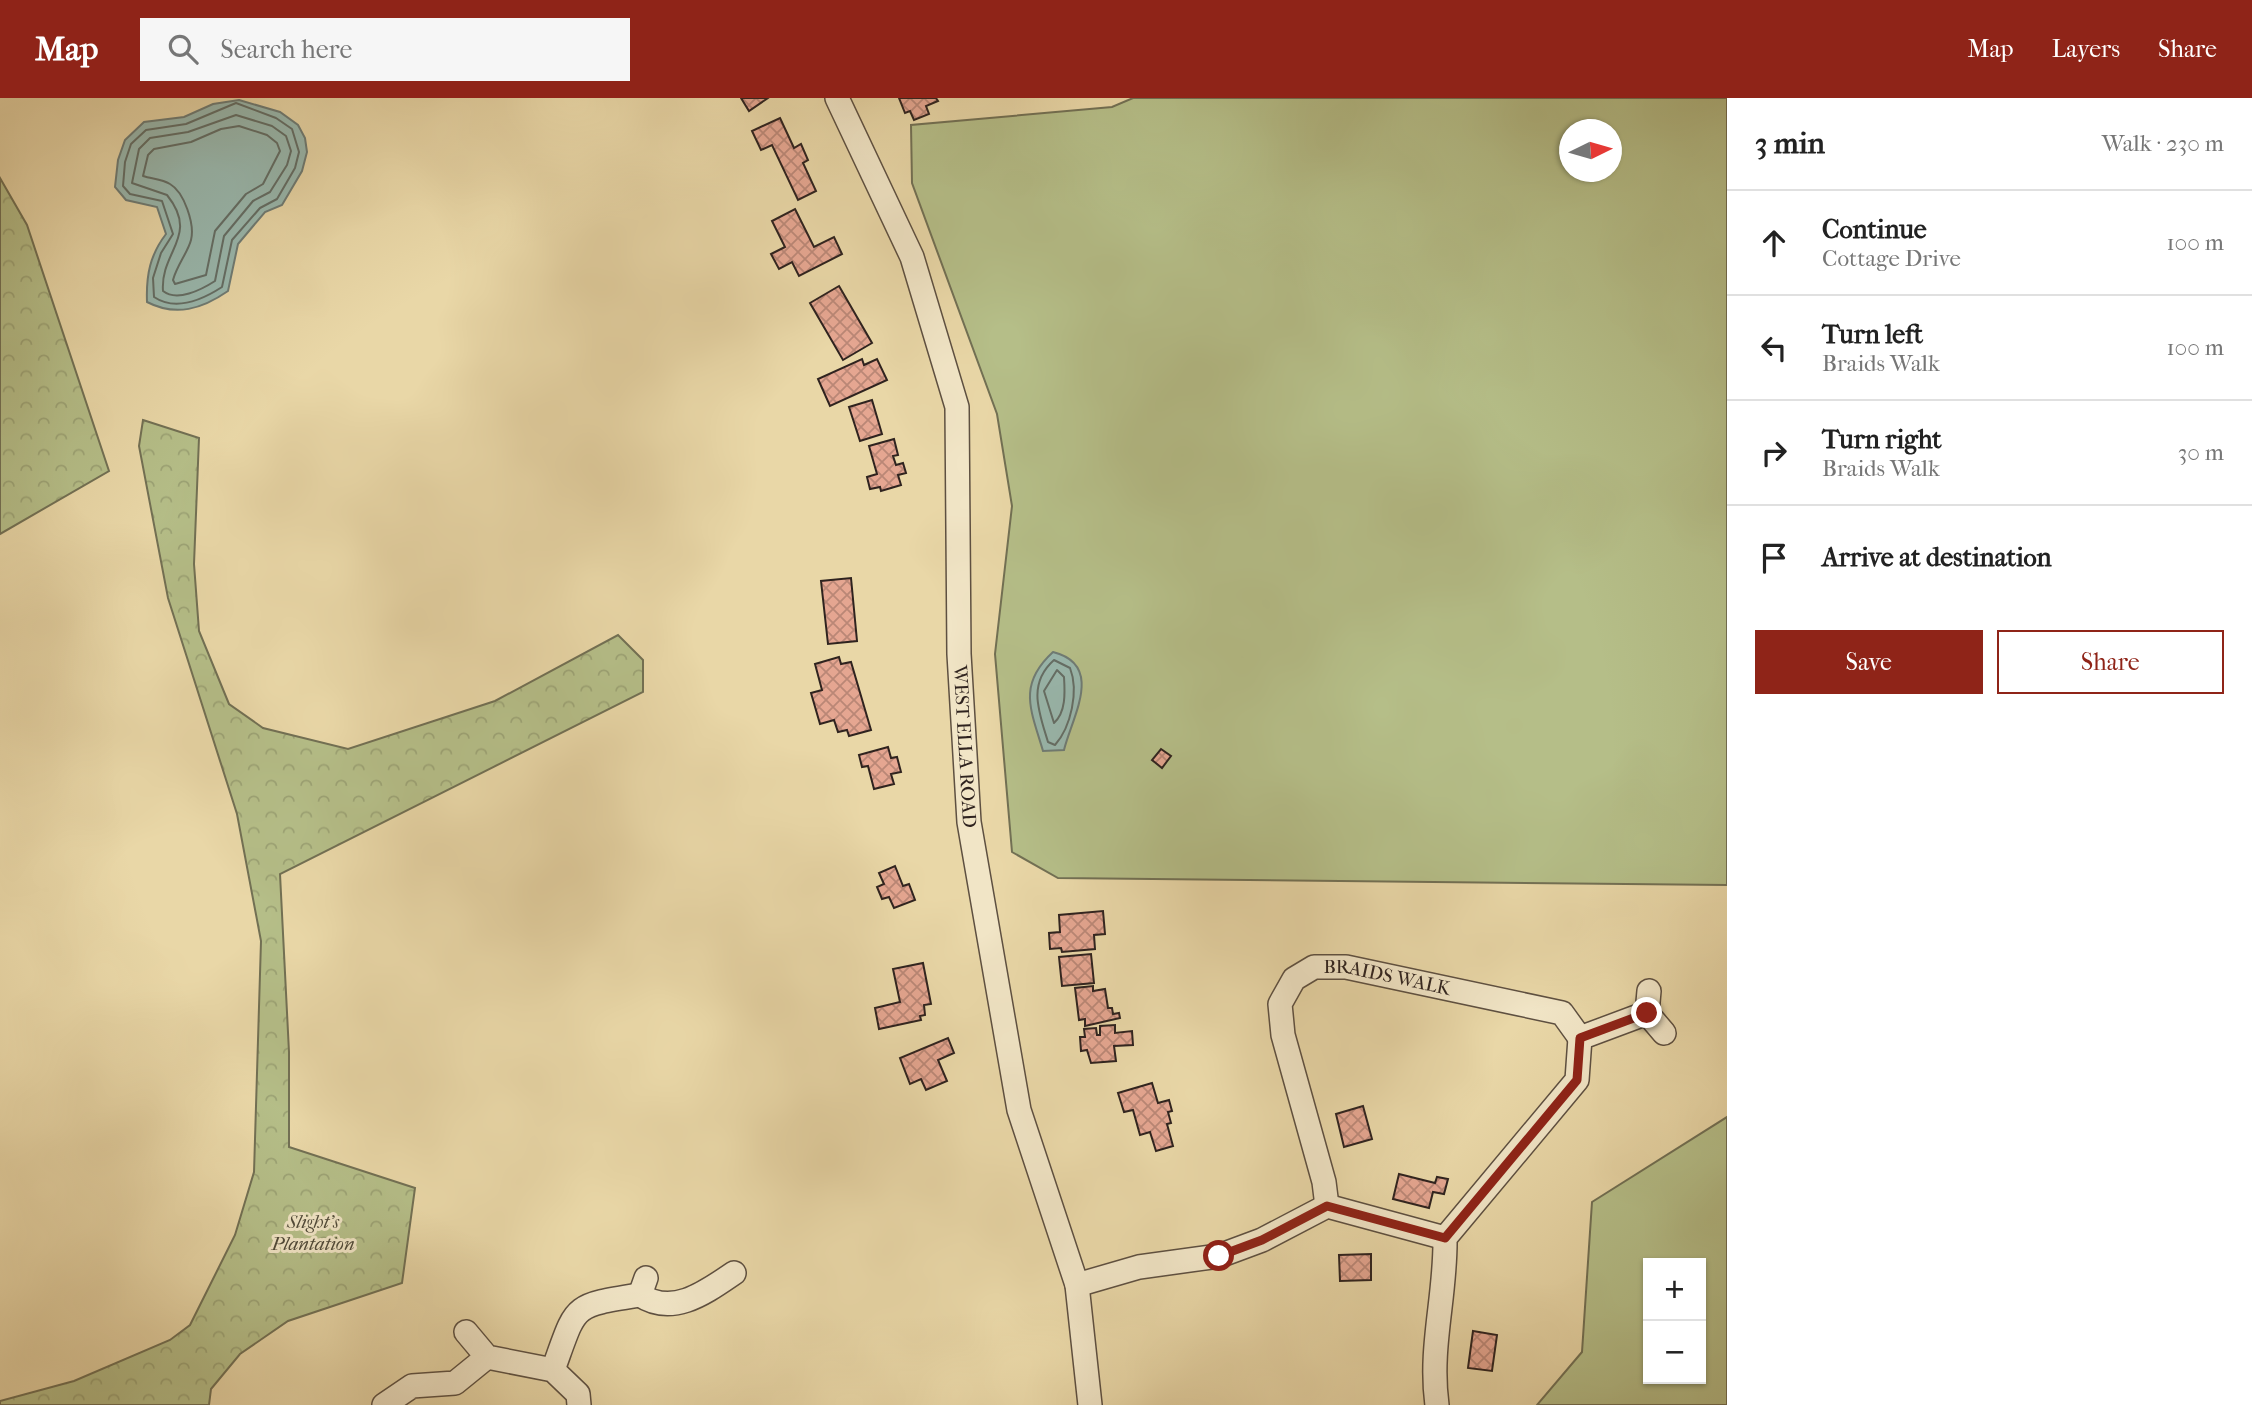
<!DOCTYPE html>
<meta charset="utf-8">
<style>
body{margin:0;font-family:"IM FELL French Canon",serif;background:#f6f6f6;color:#222}
.controls{position:absolute;right:21px;bottom:21px;display:grid;overflow:hidden;border-radius:0px;box-shadow:0 2px 5px #0004}
.controls button{width:63px;height:63px;display:grid;place-items:center;padding:0;border:0;border-bottom:2px solid #e0e0e0;background:#fff;color:#222;font:35px sans-serif}
.compass{position:absolute;left:1559px;top:21px;width:63px;height:63px;border-radius:50%;background:#fff;box-shadow:0 2px 5px #0004;rotate:85deg}
.stop{position:absolute;width:21px;height:21px;margin:-16px;border:5px solid #8f2418;border-radius:50%;background:#fff}
.stop.end{background:#8f2418;border-color:#fff;box-shadow:0 2px 7px #0008}
.list{margin:0;padding:0;list-style:none}
h2{display:flex;justify-content:space-between;align-items:center;height:91px;margin:0;padding:0 28px;font-size:30px}
h2 small{font-size:23px;font-weight:400;color:#767676}
.list li{display:grid;grid-template-columns:46px 1fr auto;gap:21px;align-items:center;box-sizing:border-box;height:105px;padding:0 28px;border-top:2px solid #e0e0e0}
.list b{display:block;font-size:26px;white-space:nowrap}
.list p{margin:0;font-size:23px;white-space:nowrap;color:#767676}
.list em{font-size:23px;font-style:normal;color:#767676}
.actions{display:flex;gap:14px;padding:21px 28px}
.actions a{flex:1;padding:16px 0;border:2px solid #8f2418;border-radius:0px;text-align:center;font-size:24px;color:#8f2418}
.actions .main{background:#8f2418;color:#fff}
.icon{flex:none;width:38px;height:38px;fill:none;stroke:currentColor;stroke-width:2;stroke-linecap:round;stroke-linejoin:round}
.map{position:relative;flex:none;width:1727px;height:1307px;overflow:hidden}
header{display:flex;align-items:center;gap:42px;box-sizing:border-box;height:98px;padding:0 35px;background:#8f2418;color:#fff}
header strong{font-size:33px}
nav{display:flex;gap:38px;margin-inline-start:auto;font-size:24px}
.search{width:490px;height:63px;background:#f6f6f6;display:flex;align-items:center;gap:18px;box-sizing:border-box;padding:0 24px;border-radius:0px;color:#767676;font-size:26px}
main{display:flex}
aside{flex:1;background:#fff}
.map>svg:first-child{display:block}
</style>
<header>
<strong>Map</strong>
<div class="search"><svg class="icon" aria-label="search" viewBox="0 0 24 24"><circle cx="10" cy="10" r="6"/><path d="M15 15l6 6"/></svg>Search here</div>
<nav><a>Map</a><a>Layers</a><a>Share</a></nav>
</header>
<main>
<div class="map">
<svg width="1727" height="1307" viewBox="0 0 1727 1307">
<defs>
<pattern id="forest-crowns" width="20" height="18" patternUnits="userSpaceOnUse" patternTransform="scale(1.75)"><rect width="20" height="18" fill="#b5be88"/><path d="M2 6a3 3 0 1 1 6 0M12 15a3 3 0 1 1 6 0" fill="none" stroke="#9ca375"/></pattern>
<pattern id="building-cross-hatch" width="8" height="8" patternUnits="userSpaceOnUse" patternTransform="scale(1.75)"><rect width="8" height="8" fill="#e5a691"/><path d="M0 0l8 8M0 8l8-8" fill="none" stroke="#ba8776"/></pattern>
</defs>
<rect width="100%" height="100%" fill="#e9d7a7"/>
<filter id="stains"><feTurbulence type="fractalNoise" baseFrequency=".00286" numOctaves="4"/><feColorMatrix values="0 0 0 0 .2 0 0 0 0 .09 0 0 0 0 .02 0 0 0 .5 -.17"/></filter>
<radialGradient id="worn" r=".72"><stop offset=".6" stop-color="#630" stop-opacity="0"/><stop offset="1" stop-color="#630" stop-opacity=".3"/></radialGradient>
<!-- green -->
<g fill="#b5be88" stroke="#727054" stroke-width="2" fill-rule="evenodd">
<path d="M1133,0H1727V787L1058,780L1012,754L995,556L1012,408L997,316L912,85L911,27L1112,9ZM1570,32H1612V74H1570Z"/>
<path d="M1727,1019V1307H1537L1582,1254L1592,1104ZM1648,1165H1701V1281H1648Z"/>
</g>
<!-- forest -->
<g fill="url(#forest-crowns)" stroke="#727054" stroke-width="2">
<path d="M0,80L27,127L109,373L0,436Z"/>
<path d="M143,322L199,340L194,466L199,533L229,606L263,630L348,651L495,603L618,537L643,562V594L280,776L289,954V1049L415,1090L402,1185L288,1223L240,1256L211,1291L209,1307H0V1303L74,1283L170,1242L190,1227L235,1137L254,1074L261,843L237,716L168,500L139,348Z"/>
</g>
<!-- water -->
<g fill="#99b8ae" stroke="#6f7c75" stroke-width="2">
<path d="M239,2L280,14L298,27L305,40L307,54L302,73L282,107L265,114L238,146L228,193C202,211 176,219 147,204C146,177 150,157 166,136L157,109L126,102L115,89L118,62L125,42L144,24L184,19L213,6Z"/>
<path d="M1053,554C1105,567 1072,619 1064,652L1043,653C1031,612 1017,587 1053,554Z"/>
</g>
<g fill="none" stroke-linecap="round" stroke-linejoin="round">
<!-- shore -->
<g stroke="#646e66" stroke-width="2">
<path d="M236,5L276,20L292,31L299,54L295,70L277,101L260,110L232,142L222,189C202,202 175,213 154,199L153,180L161,155L173,136L162,103L130,96L123,88L125,64L131,46L146,32L186,26Z"/>
<path d="M236,17L272,28L286,38L291,53L287,67L270,94L253,103L224,138L215,183C201,192 177,204 163,193C160,153 200,138 167,97L132,85L139,51L150,40L188,34Z"/>
<path d="M239,28L267,37L277,45L280,53L263,86L246,96L215,133L206,177L175,186L173,182C177,167 188,154 191,142C195,126 184,94 170,86C162,81 152,81 143,78L148,57L154,51L191,44L221,31Z"/>
<path d="M1054,562L1070,570C1079,593 1071,629 1055,647L1048,644C1039,614 1027,586 1054,562Z"/>
<path d="M1057,572L1064,579C1065,595 1066,614 1054,625L1044,593Z"/>
</g>
</g>
<!-- building -->
<g fill="url(#building-cross-hatch)" stroke="#2f231f" stroke-width="2">
<path d="M741,0H768L749,13Z"/>
<path d="M899,0H936L938,3L926,8L929,16L914,22L910,13L905,15Z"/>
<path d="M780,20L794,50L801,46L808,62L803,65L816,93L798,102L772,47L761,52L752,33Z"/>
<path d="M795,111L814,149L834,139L842,156L799,178L792,164L779,171L771,156L785,149L772,123Z"/>
<path d="M839,188L872,245L843,262L810,205Z"/>
<path d="M862,261L864,267L877,261L887,282L830,308L818,281Z"/>
<path d="M872,302L882,336L860,343L849,309Z"/>
<path d="M894,341L898,357L893,358L896,367L903,365L906,375L898,377L901,387L881,393L880,389L870,391L867,379L877,376L869,348Z"/>
<path d="M851,480L857,543L828,546L821,483Z"/>
<path d="M839,559L841,566L851,564L871,632L849,638L847,632L838,634L834,622L820,626L811,595L822,592L815,566Z"/>
<path d="M888,649L891,660L897,659L901,674L891,676L894,686L874,691L868,668L862,669L859,657Z"/>
<path d="M1161,651L1171,658L1162,670L1152,662Z"/>
<path d="M895,768L903,788L909,786L915,802L894,810L889,799L882,801L877,789L884,786L879,775Z"/>
<path d="M1103,813L1105,836L1094,837L1095,851L1062,854L1061,850L1050,851L1049,835L1060,834L1059,817Z"/>
<path d="M1091,856L1094,885L1062,888L1059,859Z"/>
<path d="M923,865L931,906L924,907L925,917L920,918L921,922L879,931L875,910L900,904L893,871Z"/>
<path d="M1093,888V893L1105,891L1108,910H1112L1113,916L1119,915L1120,920L1085,928V921L1079,922L1075,890Z"/>
<path d="M1115,927V935L1132,933L1133,947L1114,948L1116,963L1091,965L1087,952L1081,953L1080,939H1085L1084,931L1096,930L1097,937H1100V928Z"/>
<path d="M948,940L954,955L938,962L947,983L926,992L921,981L910,986L900,960Z"/>
<path d="M1152,985L1158,1005L1169,1002L1172,1013L1168,1014L1171,1025L1167,1026L1173,1048L1156,1053L1150,1034L1140,1037L1133,1012L1124,1014L1118,995Z"/>
<path d="M1363,1008L1372,1041L1344,1049L1336,1016Z"/>
<path d="M1399,1076L1435,1085L1437,1079L1448,1081L1444,1096L1433,1094L1429,1110L1393,1101Z"/>
<path d="M1371,1156V1182L1340,1183L1339,1157Z"/>
<path d="M1473,1233L1497,1237L1492,1273L1468,1270Z"/>
</g>
<g fill="none" stroke-linecap="round" stroke-linejoin="round">
<!-- minor casing -->
<g stroke="#5e5041" stroke-width="26">
<g id="minor">
<path id="s1" d="M837,0L912,159L957,309L959,556L969,724L1019,1012L1077,1187L1090,1307"/>
<path d="M1649,893L1647,915L1664,935"/>
<path id="s2" d="M1327,1108L1324,1084L1283,937L1280,906L1294,881L1314,869H1346L1562,915L1580,940"/>
<path d="M646,1180L640,1197C673,1219 706,1194 734,1175"/>
<path d="M1077,1187L1139,1169L1219,1158L1262,1142L1327,1108L1445,1140"/>
<path d="M466,1234L487,1259L553,1272L578,1296L579,1307"/>
<path d="M553,1272C577,1206 570,1208 640,1197"/>
<path d="M384,1307L412,1288L455,1285L487,1259"/>
<path d="M1437,1307C1429,1249 1446,1198 1445,1140L1577,982L1580,940L1647,915"/>
</g>
</g>
<!-- minor -->
<use href="#minor" stroke="#f1e5c6" stroke-width="23"/>
</g>
<g fill="none" stroke-linecap="round" stroke-linejoin="round">
<!-- route -->
<path stroke="#8f2418" stroke-width="9" d="M1219,1158L1262,1142L1327,1108L1445,1140L1577,982L1580,940L1647,915"/>
</g>
<g text-anchor="middle" dominant-baseline="central" stroke-width="6" stroke-linejoin="round" paint-order="stroke">
<!-- street labels -->
<g font-size="19" fill="#2f231f" stroke="#f1e5c6">
<text stroke="none"><textPath href="#s1" startOffset="672">WEST ELLA ROAD</textPath></text>
<text stroke="none"><textPath href="#s2" startOffset="334">BRAIDS WALK</textPath></text>
</g>
<!-- park labels -->
<g font-size="19" font-style="italic" fill="#504a39" stroke="#f1e5c6">
<text x="313" y="1124">Slight's<tspan x="313" dy="22">Plantation</tspan></text>
</g>
</g>
<rect width="100%" height="100%" filter="url(#stains)"/>
<rect width="100%" height="100%" fill="url(#worn)"/>
</svg>
<div class="controls">
<button>+</button>
<button>−</button>
</div>
<svg class="compass" viewBox="-18 -18 36 36"><path d="M0-13l5 13h-10z" fill="#e53935"/><path d="M0 13l5-13h-10z" fill="#767676"/></svg>
<div class="stop" style="left:1219px;top:1158px"></div>
<div class="stop end" style="left:1647px;top:915px"></div>
</div>
<aside>
<h2>3 min<small>Walk · 230 m</small></h2>
<ul class="list">
<li><svg class="icon" aria-label="ahead" viewBox="0 0 24 24"><path d="M12 20V5M6 11l6-6 6 6"/></svg><div><b>Continue</b><p>Cottage Drive</p></div><em>100 m</em></li>
<li><svg class="icon" aria-label="left" viewBox="0 0 24 24"><path d="M17 20v-9H6M10 6l-5 5 5 5"/></svg><div><b>Turn left</b><p>Braids Walk</p></div><em>100 m</em></li>
<li><svg class="icon" aria-label="right" viewBox="0 0 24 24"><path d="M7 20v-9h11M14 6l5 5-5 5"/></svg><div><b>Turn right</b><p>Braids Walk</p></div><em>30 m</em></li>
<li><svg class="icon" aria-label="arrive" viewBox="0 0 24 24"><path d="M6 21V4h12l-3 4 3 4H6"/></svg><div><b>Arrive at destination</b></div></li>
</ul>
<div class="actions"><a class="main">Save</a><a>Share</a></div>
</aside>
</main>
